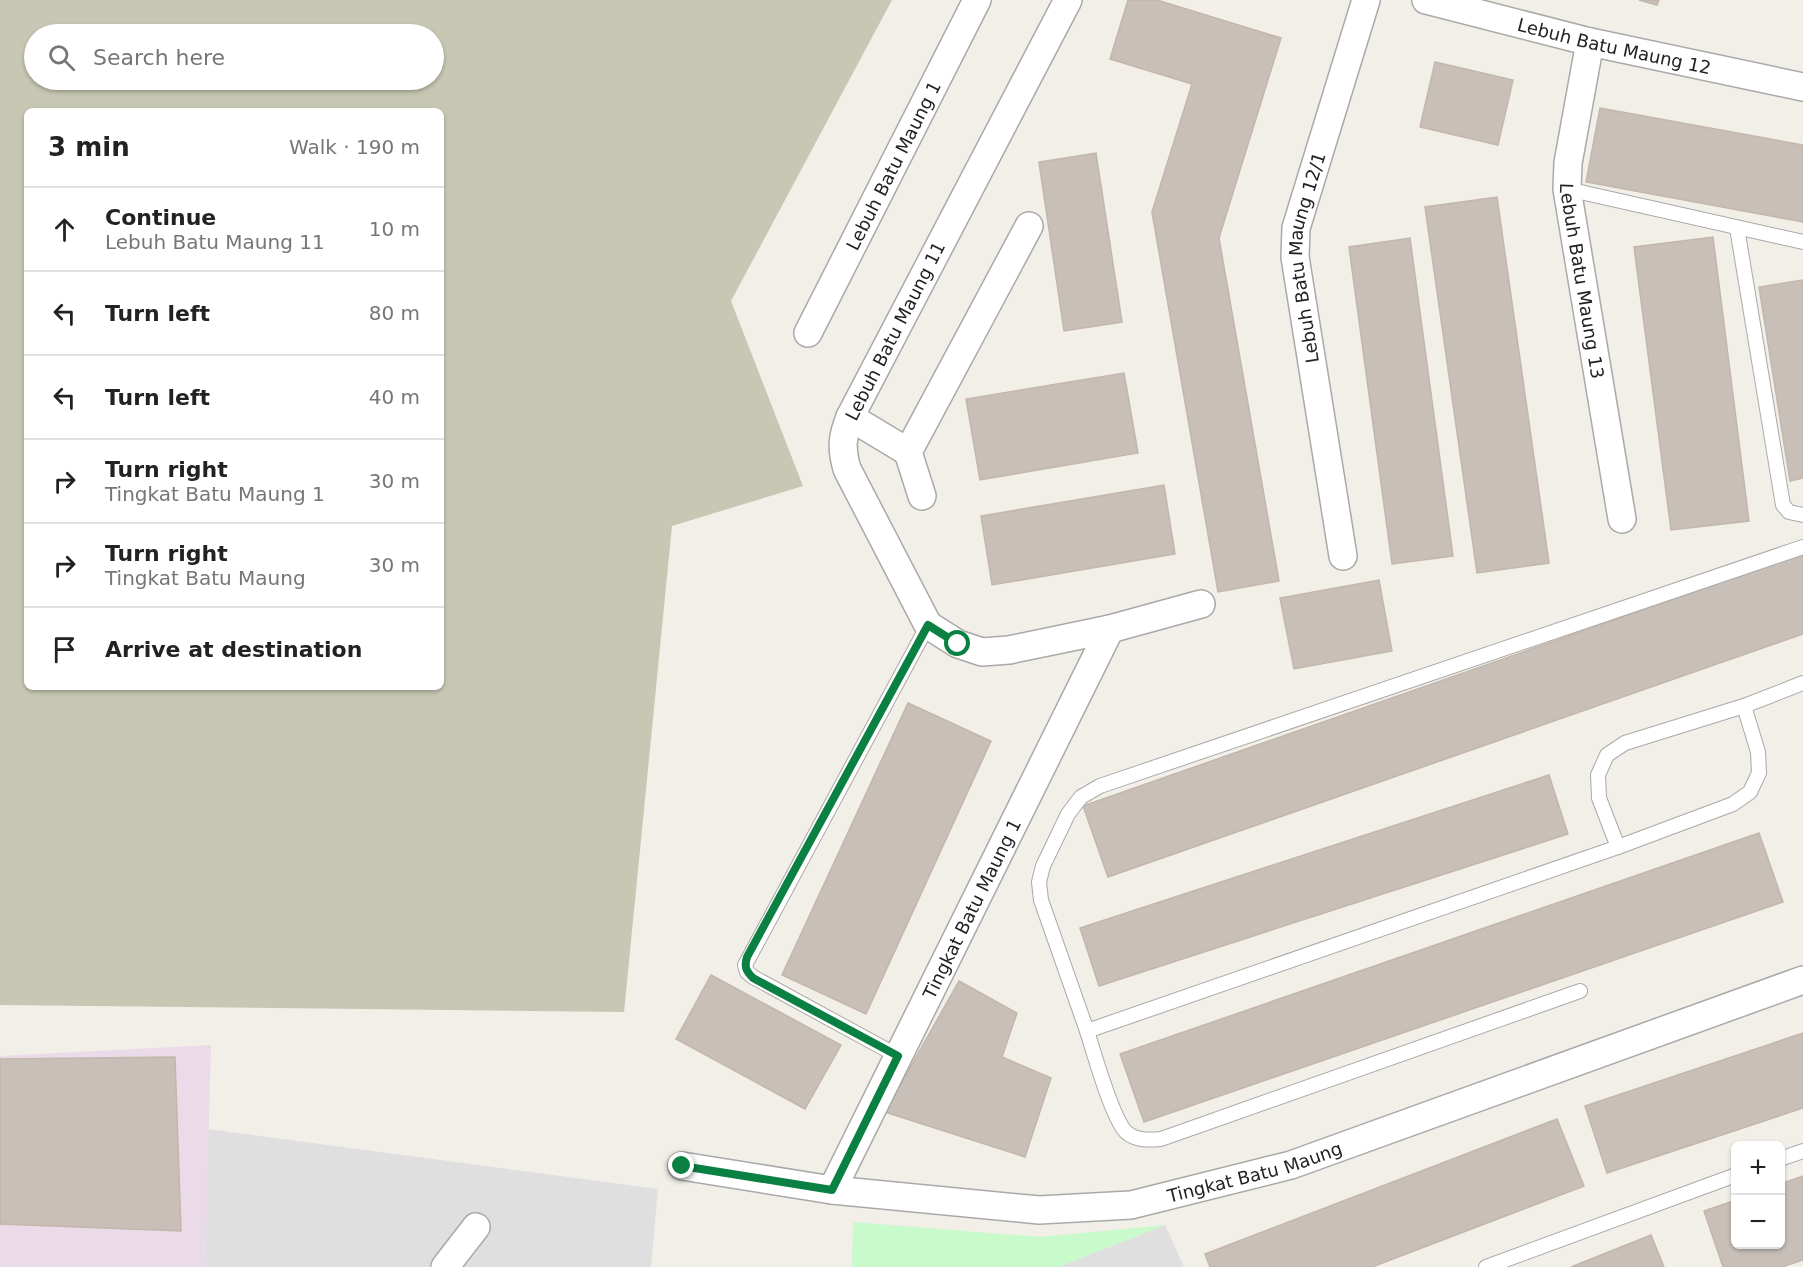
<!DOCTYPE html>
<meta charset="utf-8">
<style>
body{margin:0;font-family:"DejaVu Sans",sans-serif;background:#f2f2f2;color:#222}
.controls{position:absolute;right:18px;bottom:18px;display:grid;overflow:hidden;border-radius:9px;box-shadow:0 2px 4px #0004}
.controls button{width:54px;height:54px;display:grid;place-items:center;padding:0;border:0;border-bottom:2px solid #e0e0e0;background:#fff;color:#222;font:30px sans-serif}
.stop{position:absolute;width:18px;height:18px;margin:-14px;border:4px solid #0b8043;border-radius:50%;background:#fff}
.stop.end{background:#0b8043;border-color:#fff;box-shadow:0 2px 6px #0008}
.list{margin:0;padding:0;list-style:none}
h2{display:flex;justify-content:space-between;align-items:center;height:78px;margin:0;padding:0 24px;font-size:26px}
h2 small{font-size:20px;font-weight:400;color:#767676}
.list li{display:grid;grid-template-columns:39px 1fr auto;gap:18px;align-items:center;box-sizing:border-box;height:84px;padding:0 24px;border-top:2px solid #e0e0e0}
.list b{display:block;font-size:22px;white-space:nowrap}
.list p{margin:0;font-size:20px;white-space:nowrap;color:#767676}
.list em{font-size:20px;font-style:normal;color:#767676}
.icon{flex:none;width:33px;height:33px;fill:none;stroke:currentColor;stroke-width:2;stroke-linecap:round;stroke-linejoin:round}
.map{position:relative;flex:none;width:1803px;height:1267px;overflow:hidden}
.search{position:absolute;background:#fff;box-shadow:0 2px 4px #0004;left:24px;top:24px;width:420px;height:66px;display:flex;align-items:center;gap:15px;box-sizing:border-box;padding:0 21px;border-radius:33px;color:#767676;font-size:22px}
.panel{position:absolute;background:#fff;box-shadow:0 2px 4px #0004;left:24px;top:108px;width:420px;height:582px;border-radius:9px}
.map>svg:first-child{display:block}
</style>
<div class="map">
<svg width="1803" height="1267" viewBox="0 0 1803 1267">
<rect width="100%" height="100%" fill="#f2efe9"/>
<!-- residential -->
<g fill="#e0dfdf">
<path d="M208,1129L658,1189L651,1267H205Z"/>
<path d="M1165,1225L1184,1267H1058Z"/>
</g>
<!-- industrial -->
<path fill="#ebdbe8" d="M211,1045L205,1267H0V1056Z"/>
<!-- construction -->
<path fill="#c7c7b4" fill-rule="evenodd" d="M0,0H892L731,301L803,486L672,526L624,1012L0,1005ZM34,34H434V80H34ZM27,111H441V687H27Z"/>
<!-- park -->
<path fill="#c8facc" d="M853,1222L1041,1237L1165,1225L1058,1267H852Z"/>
<!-- building -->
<g fill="#c7bfb8" stroke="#c4b6ab" stroke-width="1.5">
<path d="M1128,0H1157L1281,38L1219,238L1279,581L1218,592L1152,212L1192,84L1110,59Z"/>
<path d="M1639,0H1659L1657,5Z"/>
<path d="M1435,62L1513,80L1498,145L1420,127Z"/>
<path d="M1600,108L1803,145V222L1586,182Z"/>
<path d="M1096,153L1122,322L1064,331L1039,162Z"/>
<path d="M1497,197L1549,563L1477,573L1425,207Z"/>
<path d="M1713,237L1749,521L1671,530L1634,247Z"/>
<path d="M1410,238L1453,556L1392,564L1349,247Z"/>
<path d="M1803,280V478L1790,481L1759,287Z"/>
<path d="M1124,373L1138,453L980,480L966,399Z"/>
<path d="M1164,485L1175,554L992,585L981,516Z"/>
<path d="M1803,554V634L1108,877L1083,806Z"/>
<path d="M1379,580L1392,651L1294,669L1280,598Z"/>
<path d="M908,703L991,741L866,1014L782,975Z"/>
<path d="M1549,775L1568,834L1099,986L1080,928Z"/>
<path d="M1759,833L1783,902L1144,1122L1120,1054Z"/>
<path d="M711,975L841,1045L805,1109L676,1039Z"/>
<path d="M959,981L1017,1013L1002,1057L1051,1078L1025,1157L885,1112Z"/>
<path d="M1803,1033V1108L1607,1173L1585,1106Z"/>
<path d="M175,1057L181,1231L0,1224V1059Z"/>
<path d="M1557,1119L1584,1186L1372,1267H1210L1205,1254Z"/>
<path d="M1803,1176V1260L1782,1267H1723L1704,1211L1736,1200V1244H1780V1184Z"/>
<path d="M1651,1235L1664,1267H1571Z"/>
</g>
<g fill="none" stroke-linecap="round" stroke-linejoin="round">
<!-- service casing -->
<g stroke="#a9a9a9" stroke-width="16">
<g id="service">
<path d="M1567,189L1803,242"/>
<path d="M1737,228L1783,505L1789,512L1803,515"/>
<path d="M1744,706L1758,752L1759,773L1750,792L1733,804L1618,847L1087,1031L1041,900L1039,882L1043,866L1068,814L1081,797L1100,786L1803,547"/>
<path d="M1618,847L1599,798L1598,775L1607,755L1625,743L1744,706L1803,683"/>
<path d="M1087,1031C1094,1053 1112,1118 1126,1132C1136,1141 1149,1140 1161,1139L1580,991"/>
<path d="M898,1056L753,977L747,972L745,965L928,625"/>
<path d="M1780,1159L1803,1151"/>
<path d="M1486,1267L1736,1175"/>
</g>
</g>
<!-- minor casing -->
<g stroke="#a9a9a9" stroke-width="30">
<g id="minor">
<path d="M1068,0L850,417C842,437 841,448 847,469L928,625L958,644L982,652L1009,650L1110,629L1201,604"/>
<path id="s1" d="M1426,0L1590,42L1803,87"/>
<path id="s2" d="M1590,42L1568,163L1567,189L1622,519"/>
<path id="s3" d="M808,333L977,0"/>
<path d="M850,417L908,452L1029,226"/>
<path d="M908,452L922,496"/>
<path id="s4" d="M1343,556L1295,257L1296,228L1366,0"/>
<path id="s5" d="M682,1166L832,1190L1039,1210L1131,1205L1291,1165L1803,980"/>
<path id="s6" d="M832,1190L1110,629"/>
<path d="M445,1267L476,1227"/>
</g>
</g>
<!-- service -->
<use href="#service" stroke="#fff" stroke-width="14"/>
<!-- minor -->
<use href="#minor" stroke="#fff" stroke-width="27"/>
</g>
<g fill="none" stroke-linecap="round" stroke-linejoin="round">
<!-- route -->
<path stroke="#0b8043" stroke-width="8" d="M682,1166L832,1190L898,1056L753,978C746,971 744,967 747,957L928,625L958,644"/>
</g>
<g text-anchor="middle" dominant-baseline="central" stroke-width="6" stroke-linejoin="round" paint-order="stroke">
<!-- street labels -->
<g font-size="18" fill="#222" stroke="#fff">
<text stroke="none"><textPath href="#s1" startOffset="194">Lebuh Batu Maung 12</textPath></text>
<text stroke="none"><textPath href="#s3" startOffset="188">Lebuh Batu Maung 1</textPath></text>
<text stroke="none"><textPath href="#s4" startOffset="303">Lebuh Batu Maung 12/1</textPath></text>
<text stroke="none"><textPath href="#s2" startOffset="242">Lebuh Batu Maung 13</textPath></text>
<text transform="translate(895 331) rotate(-63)">Lebuh Batu Maung 11</text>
<text stroke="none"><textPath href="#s6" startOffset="314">Tingkat Batu Maung 1</textPath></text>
<text stroke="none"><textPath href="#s5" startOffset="580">Tingkat Batu Maung</textPath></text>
</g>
</g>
</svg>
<div class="controls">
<button>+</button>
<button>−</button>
</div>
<div class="stop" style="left:958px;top:644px"></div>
<div class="stop end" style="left:682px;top:1166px"></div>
<div class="search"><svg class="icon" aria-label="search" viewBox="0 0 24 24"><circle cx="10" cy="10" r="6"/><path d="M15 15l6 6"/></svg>Search here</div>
<section class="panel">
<h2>3 min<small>Walk · 190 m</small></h2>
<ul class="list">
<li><svg class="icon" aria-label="ahead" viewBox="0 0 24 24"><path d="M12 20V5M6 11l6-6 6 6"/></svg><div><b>Continue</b><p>Lebuh Batu Maung 11</p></div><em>10 m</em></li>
<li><svg class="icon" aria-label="left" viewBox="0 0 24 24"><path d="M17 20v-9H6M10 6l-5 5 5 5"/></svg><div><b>Turn left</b></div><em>80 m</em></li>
<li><svg class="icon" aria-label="left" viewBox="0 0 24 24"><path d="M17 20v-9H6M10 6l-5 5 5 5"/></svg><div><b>Turn left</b></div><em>40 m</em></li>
<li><svg class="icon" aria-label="right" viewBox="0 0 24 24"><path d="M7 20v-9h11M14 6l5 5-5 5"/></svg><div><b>Turn right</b><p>Tingkat Batu Maung 1</p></div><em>30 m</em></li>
<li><svg class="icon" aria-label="right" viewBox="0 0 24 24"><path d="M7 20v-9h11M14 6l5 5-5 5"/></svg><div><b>Turn right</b><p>Tingkat Batu Maung</p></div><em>30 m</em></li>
<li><svg class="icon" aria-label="arrive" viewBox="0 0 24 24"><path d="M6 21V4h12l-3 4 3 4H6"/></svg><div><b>Arrive at destination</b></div></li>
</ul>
</section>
</div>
